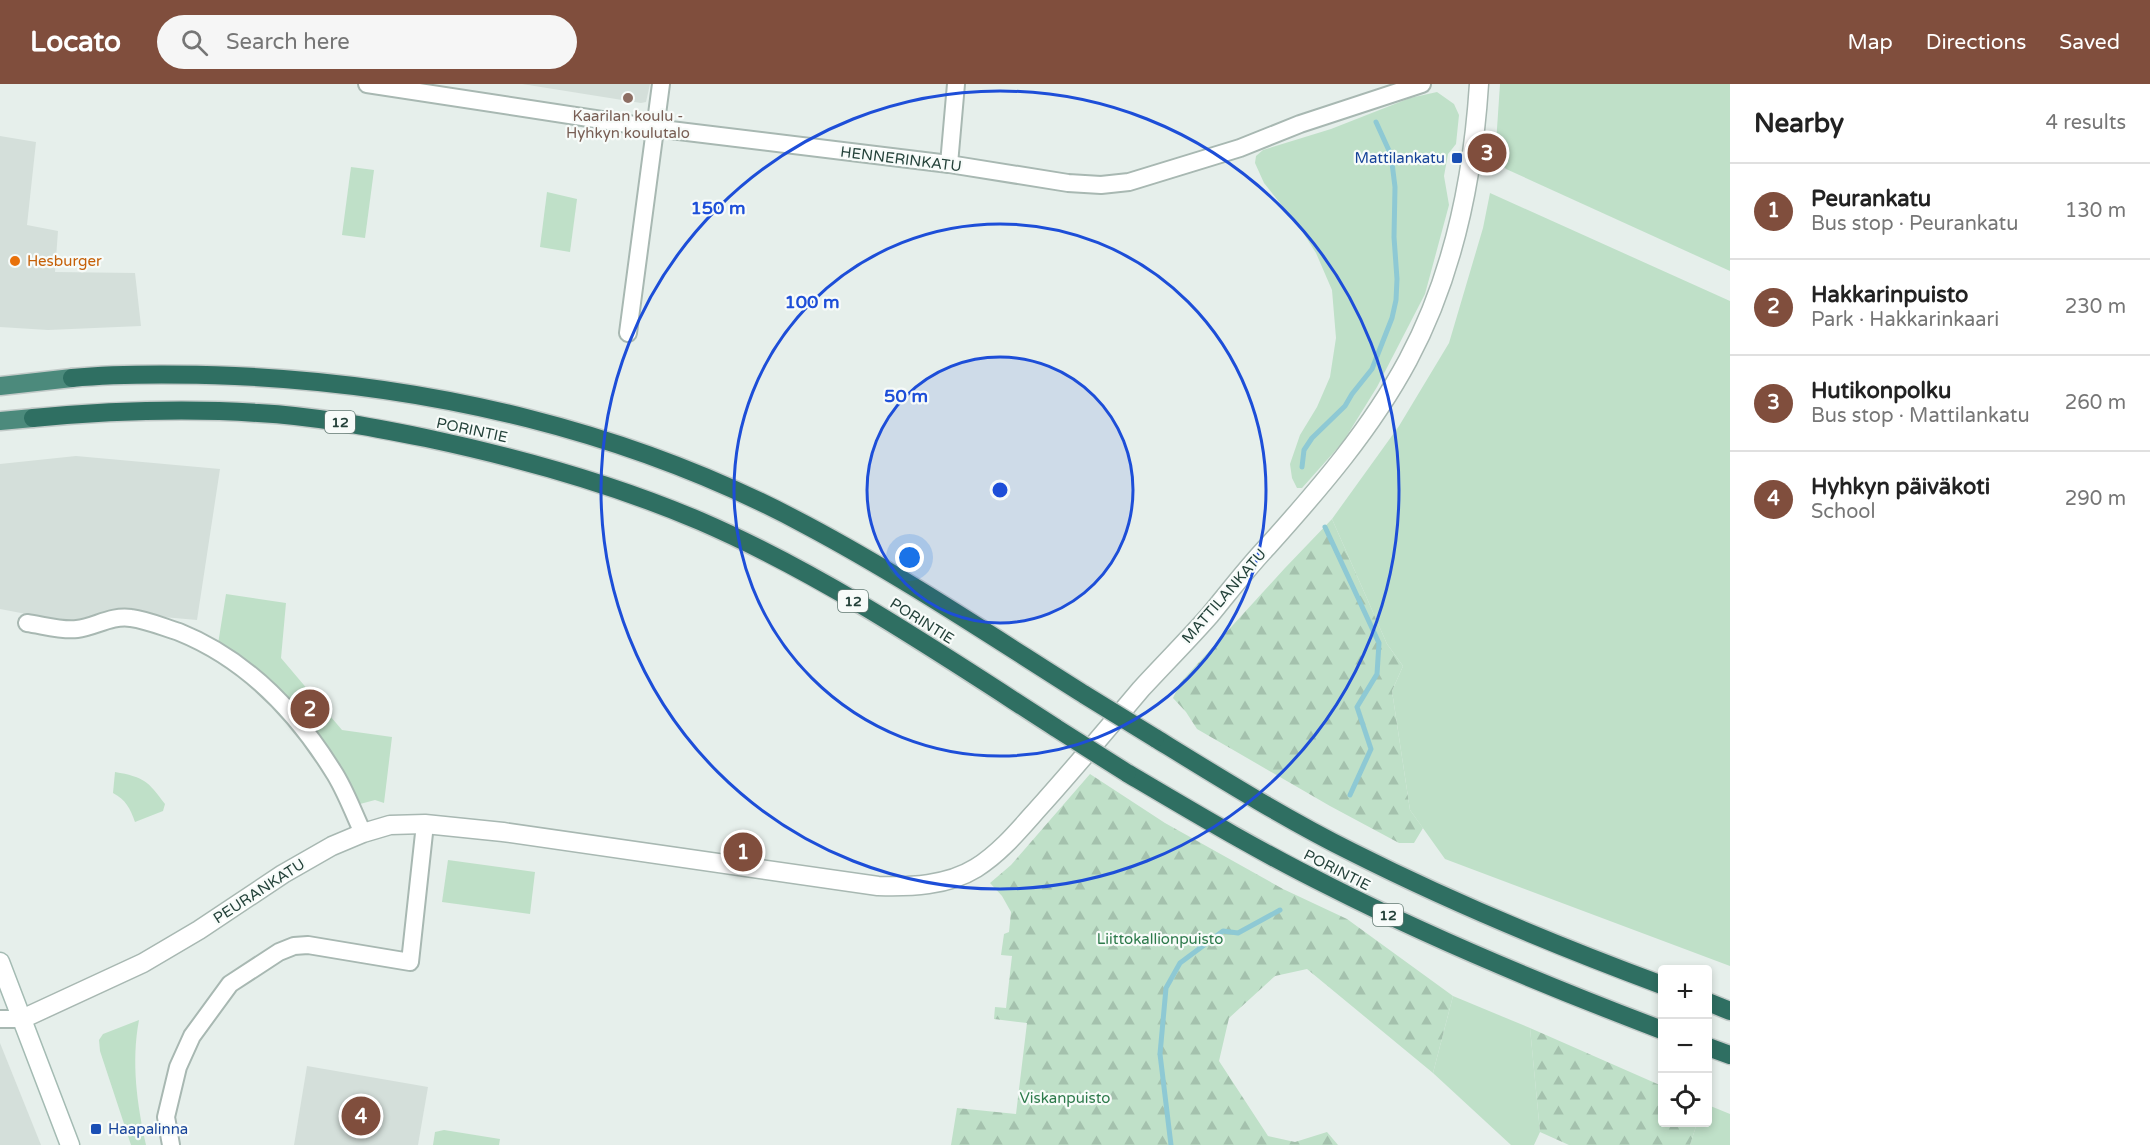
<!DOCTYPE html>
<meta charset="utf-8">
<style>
body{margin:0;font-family:"Varela Round",sans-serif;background:#f6f6f6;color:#222}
.controls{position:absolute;right:18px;bottom:18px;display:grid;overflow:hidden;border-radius:6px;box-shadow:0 3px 9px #0003}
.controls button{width:54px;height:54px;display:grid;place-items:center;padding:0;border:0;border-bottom:2px solid #e0e0e0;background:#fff;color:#222;font:30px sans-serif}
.you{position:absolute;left:910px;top:474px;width:21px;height:21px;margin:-15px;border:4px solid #fff;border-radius:50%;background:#1a73e8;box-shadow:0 0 0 9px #1a73e833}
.badge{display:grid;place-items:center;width:39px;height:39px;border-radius:50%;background:#804e3d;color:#fff;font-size:20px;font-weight:700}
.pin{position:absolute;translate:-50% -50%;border:3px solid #fff;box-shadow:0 2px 6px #0006}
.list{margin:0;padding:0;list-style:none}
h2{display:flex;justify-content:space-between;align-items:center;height:78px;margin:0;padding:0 24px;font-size:26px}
h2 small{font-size:20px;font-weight:400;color:#767676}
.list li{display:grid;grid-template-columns:39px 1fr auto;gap:18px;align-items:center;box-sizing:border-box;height:96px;padding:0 24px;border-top:2px solid #e0e0e0}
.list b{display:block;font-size:22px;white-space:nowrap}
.list p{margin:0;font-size:20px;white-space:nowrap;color:#767676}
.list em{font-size:20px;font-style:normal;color:#767676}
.icon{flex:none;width:33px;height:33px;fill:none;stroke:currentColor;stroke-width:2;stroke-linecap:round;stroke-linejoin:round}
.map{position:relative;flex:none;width:1730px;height:1061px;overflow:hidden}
header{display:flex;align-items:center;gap:36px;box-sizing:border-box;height:84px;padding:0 30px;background:#804e3d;color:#fff}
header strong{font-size:28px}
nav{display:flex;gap:33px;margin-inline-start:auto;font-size:21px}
.search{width:420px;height:54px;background:#f6f6f6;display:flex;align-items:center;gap:15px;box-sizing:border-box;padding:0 21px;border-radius:33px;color:#767676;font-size:22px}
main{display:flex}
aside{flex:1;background:#fff}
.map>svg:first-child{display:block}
</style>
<header>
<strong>Locato</strong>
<div class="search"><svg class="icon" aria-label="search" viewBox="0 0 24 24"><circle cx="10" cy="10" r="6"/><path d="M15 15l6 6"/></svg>Search here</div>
<nav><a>Map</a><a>Directions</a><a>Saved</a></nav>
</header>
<main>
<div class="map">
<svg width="1730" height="1061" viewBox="0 0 1730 1061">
<defs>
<pattern id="forest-firs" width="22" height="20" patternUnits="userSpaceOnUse" patternTransform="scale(1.5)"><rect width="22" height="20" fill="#bfe0c8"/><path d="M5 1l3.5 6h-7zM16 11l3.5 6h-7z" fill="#a4c1ad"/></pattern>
</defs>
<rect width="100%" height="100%" fill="#e6efeb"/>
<!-- built -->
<g fill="#d4dfda">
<path d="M522,0H650L646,18L641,19Z"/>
<path d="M0,52L36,58L27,141L58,147L55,188L135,189L141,242L48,246L0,243Z"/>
<path d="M76,372L220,385L197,536L106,528L68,538L0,525V380Z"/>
<path d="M0,959L41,1061H0Z"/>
<path d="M307,982L428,1003L418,1061H294Z"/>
</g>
<!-- green -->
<g fill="#bfe0c8">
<path d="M1500,0H1730V187L1506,85L1497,75L1496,60Z"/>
<path d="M1437,8L1454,20L1459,31L1456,60L1448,70L1444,92L1449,121L1425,210L1377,303L1343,358L1302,404H1297L1292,394L1290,380L1300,351L1317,323L1330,293L1336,254L1332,206L1316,169L1302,147L1264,99L1255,79L1256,72L1263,66L1331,45L1410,14Z"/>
<path d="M351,83L374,86L365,154L342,151Z"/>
<path d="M547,108L577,115L570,168L540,163Z"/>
<path d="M1490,109L1730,217V882L1445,775L1410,726L1392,607L1403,582L1387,560L1332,435L1399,342L1449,259L1483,144Z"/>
<path d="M226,510L286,519L281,574L342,646L392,653L384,719L375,716L360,720C325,655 284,597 218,560Z"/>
<path d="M115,688C144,693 148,697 165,720L163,727L135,738C130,724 126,716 113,709Z"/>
<path d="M448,776L535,788L530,830L442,818Z"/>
<path d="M1453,912L1530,944L1540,1048L1534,1061H1511L1433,989Z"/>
<path d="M139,936C131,978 137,1020 146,1061H131L100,967L99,956L103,950Z"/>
<path d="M1708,1021L1730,1030V1061H1690L1697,1039L1708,1038Z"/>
<path d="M444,1046L500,1055L499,1061H433L435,1048Z"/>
</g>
<!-- forest -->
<g fill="url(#forest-firs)">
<path d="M1332,435L1387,560L1403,582L1392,607L1410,726L1423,744L1414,759H1399L1330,722L1197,645L1186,628L1173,614L1180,599L1285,484Z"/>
<path d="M1090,690L1165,739L1283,805L1347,835L1453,912L1433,989L1307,885L1275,892L1229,934L1219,977L1268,1052L1295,1058L1327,1048L1338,1061H951L957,1024L1016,1030L1027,939L994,935L995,923L1006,924L1012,872L1001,871L1004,850L1009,848L1011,828L1002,812L990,799L1011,781Z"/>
<path d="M1530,944L1662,1002V1038L1697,1039L1690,1061H1569L1540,1048Z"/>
</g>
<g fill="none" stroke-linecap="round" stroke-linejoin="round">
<!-- stream -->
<g stroke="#8ec9d4" stroke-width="5">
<path d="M1302,383L1304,366L1312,354L1345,322L1352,310L1372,285L1392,234L1396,216L1397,195L1394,153L1395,103L1391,71L1376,38"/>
<path d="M1325,443L1379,559L1377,590L1357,623L1371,665L1350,711"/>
<path d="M1171,1061L1160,970L1166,904L1180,879L1223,847L1238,849L1280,826"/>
</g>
<!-- minor casing -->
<g stroke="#a8b8b2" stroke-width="20">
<g id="minor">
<path d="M367,0L654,44L949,80L1068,99L1101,101L1129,98L1240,64L1300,40L1422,0"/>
<path d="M949,80L956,0"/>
<path d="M628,249L661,0"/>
<path d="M27,539C42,541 62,547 77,545C95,543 111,531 131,534C147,536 163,543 179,548C246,575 295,626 333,687C345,705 353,728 363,749"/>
<path d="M0,935H22"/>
<path d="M171,1061L166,1033L178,983L192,952L230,900L279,868L294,862L308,861L410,878L425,740"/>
</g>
</g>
<!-- tertiary casing -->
<g stroke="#a8b8b2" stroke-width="21">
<path id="tertiary" d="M22,935L143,879L199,846L283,790L332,762L363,749L390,741L425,740L503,748L878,802C910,803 947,802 976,784C1003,767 1023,741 1044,718C1077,681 1109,643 1141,605C1164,580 1188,556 1210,531C1229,508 1247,484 1268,462C1320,404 1371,345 1408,276C1453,192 1473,94 1479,0"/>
</g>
<!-- secondary casing -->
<g stroke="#a4bbb3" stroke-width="21">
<path id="secondary" d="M0,878L70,1061"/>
</g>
<!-- trunk casing -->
<g stroke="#c2cac8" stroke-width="21">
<g id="trunk">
<path d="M0,302L72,294"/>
<path d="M0,337L33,334"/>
</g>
</g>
<!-- motorway casing -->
<g stroke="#c2cac8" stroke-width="21">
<g id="motorway">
<path d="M72,294C126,289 180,290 235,292C432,301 631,347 806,441C902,492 993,553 1085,611"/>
<path d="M33,334C107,327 183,324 258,329C315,332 371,343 426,354C520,374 611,399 700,437C825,491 941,570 1056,644"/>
<path d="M1155,654C1220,694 1284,734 1352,768C1453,819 1557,862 1662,901"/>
<path d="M1127,689C1193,728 1260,768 1329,802C1437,857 1549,903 1662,946"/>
<path d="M1708,918L1730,927"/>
<path d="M1708,963L1730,971"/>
</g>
</g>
<!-- minor -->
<use href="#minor" stroke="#fff" stroke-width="16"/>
<!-- tertiary -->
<use href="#tertiary" stroke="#fff" stroke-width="18"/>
<!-- secondary -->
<use href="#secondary" stroke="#fff" stroke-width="18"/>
<!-- trunk -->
<use href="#trunk" stroke="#4c8a7c" stroke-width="18"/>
<!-- motorway -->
<use href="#motorway" stroke="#2f6f62" stroke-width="18"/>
<!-- motorway-bridge casing -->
<g stroke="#c2cac8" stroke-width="21" stroke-linecap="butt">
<g id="motorway-bridge">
<path d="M1085,611L1155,654"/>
<path d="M1056,644L1127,689"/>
</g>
</g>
<!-- motorway-bridge -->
<use href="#motorway-bridge" stroke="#2f6f62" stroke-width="18"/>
</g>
<!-- distance rings -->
<circle cx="1000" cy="406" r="133" fill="#1d4ed8" fill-opacity=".12"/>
<g fill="none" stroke="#1d4ed8" stroke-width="3">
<circle cx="1000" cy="406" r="133"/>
<circle cx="1000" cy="406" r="266"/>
<circle cx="1000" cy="406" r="399"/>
</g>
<!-- markers -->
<circle fill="#8d6e63" stroke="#f7fbf9" stroke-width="2" cx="628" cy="14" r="6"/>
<g fill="#1a4fb4" stroke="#f7fbf9" stroke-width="2">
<rect x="1451" y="68" width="12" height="12" rx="3"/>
<rect x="90" y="1039" width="12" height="12" rx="3"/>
</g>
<circle fill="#e8710a" stroke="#f7fbf9" stroke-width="2" cx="15" cy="177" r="6"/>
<g text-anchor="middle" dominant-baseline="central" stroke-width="4.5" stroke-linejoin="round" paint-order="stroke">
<!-- shield labels -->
<g fill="#f7fbf9" stroke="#637a73" stroke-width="1.5">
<rect x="325" y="327" width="30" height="22" rx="4.5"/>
<rect x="838" y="506" width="30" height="22" rx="4.5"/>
<rect x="1373" y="820" width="30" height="22" rx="4.5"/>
</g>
<g font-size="14" font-weight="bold" fill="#24423a">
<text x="340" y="338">12</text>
<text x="853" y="517">12</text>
<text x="1388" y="831">12</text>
</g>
<!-- education labels -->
<g font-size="15" fill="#785e54" stroke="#f7fbf9">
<text x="628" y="32">Kaarilan koulu -<tspan x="628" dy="17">Hyhkyn koulutalo</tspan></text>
</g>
<!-- transit labels -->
<g font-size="15" fill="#164399" stroke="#f7fbf9" text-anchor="end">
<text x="1445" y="74">Mattilankatu</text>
<text x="108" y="1045" text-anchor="start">Haapalinna</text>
</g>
<!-- street labels -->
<g font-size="15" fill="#24423a" stroke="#f7fbf9">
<text transform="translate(901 75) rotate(7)">HENNERINKATU</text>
<text transform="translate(472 346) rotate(12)">PORINTIE</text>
<text transform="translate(1224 512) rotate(-49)">MATTILANKATU</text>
<text transform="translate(922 537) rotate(32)">PORINTIE</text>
<text transform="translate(1337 786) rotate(27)">PORINTIE</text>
<text transform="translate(259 807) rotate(-33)">PEURANKATU</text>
</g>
<!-- food labels -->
<g font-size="15" fill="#c56008" stroke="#f7fbf9" text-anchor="start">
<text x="27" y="177">Hesburger</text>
</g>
<!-- park labels -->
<g font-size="15" fill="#2d7a4b" stroke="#f7fbf9">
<text x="1160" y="855">Liittokallionpuisto</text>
<text x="1065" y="1014">Viskanpuisto</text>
</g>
</g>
<circle cx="1000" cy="406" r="9" fill="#1d4ed8" stroke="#f7fbf9" stroke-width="3"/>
<g font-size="18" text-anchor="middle" font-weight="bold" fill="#1d4ed8" stroke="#f7fbf9" stroke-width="4.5" stroke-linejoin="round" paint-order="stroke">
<text x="718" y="130">150 m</text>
<text x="812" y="224">100 m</text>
<text x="906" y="318">50 m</text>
</g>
</svg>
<div class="controls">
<button>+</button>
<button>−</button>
<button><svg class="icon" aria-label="locate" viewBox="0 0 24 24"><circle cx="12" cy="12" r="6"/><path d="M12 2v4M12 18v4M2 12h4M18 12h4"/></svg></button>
</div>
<div class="you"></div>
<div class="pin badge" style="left:743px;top:768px">1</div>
<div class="pin badge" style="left:310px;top:625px">2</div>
<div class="pin badge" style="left:1487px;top:69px">3</div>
<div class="pin badge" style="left:361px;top:1032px">4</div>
</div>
<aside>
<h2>Nearby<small>4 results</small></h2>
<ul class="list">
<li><span class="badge">1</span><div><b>Peurankatu</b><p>Bus stop · Peurankatu</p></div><em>130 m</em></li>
<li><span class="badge">2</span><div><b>Hakkarinpuisto</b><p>Park · Hakkarinkaari</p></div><em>230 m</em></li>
<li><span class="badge">3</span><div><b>Hutikonpolku</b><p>Bus stop · Mattilankatu</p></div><em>260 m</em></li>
<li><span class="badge">4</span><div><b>Hyhkyn päiväkoti</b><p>School</p></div><em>290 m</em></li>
</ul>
</aside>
</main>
